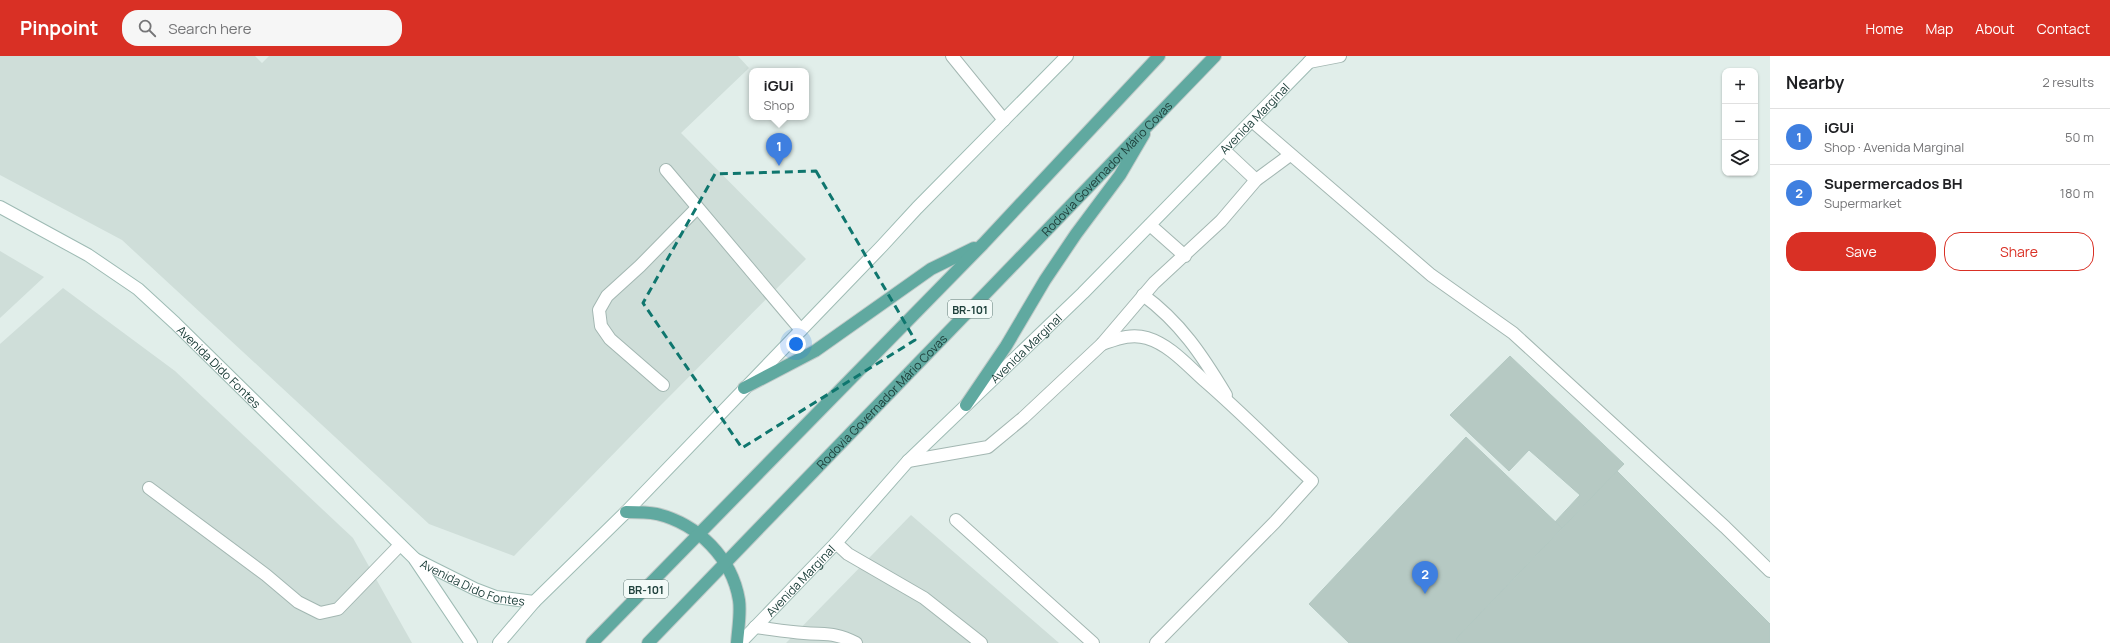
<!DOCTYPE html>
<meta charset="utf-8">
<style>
body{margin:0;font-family:Manrope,sans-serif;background:#f6f6f6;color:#202124}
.controls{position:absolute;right:12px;top:12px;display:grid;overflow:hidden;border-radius:8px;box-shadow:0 1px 3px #0004}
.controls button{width:36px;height:36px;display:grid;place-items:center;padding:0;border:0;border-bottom:1px solid #e0e0e0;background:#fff;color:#202124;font:20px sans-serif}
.you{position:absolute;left:796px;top:288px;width:14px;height:14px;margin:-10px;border:3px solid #fff;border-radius:50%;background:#1a73e8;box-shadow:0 0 0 6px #1a73e833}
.badge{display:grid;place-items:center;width:26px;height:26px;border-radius:50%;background:#d93025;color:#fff;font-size:13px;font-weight:700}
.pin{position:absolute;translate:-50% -33px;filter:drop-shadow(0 1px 2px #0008)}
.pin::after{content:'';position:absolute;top:21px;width:14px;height:12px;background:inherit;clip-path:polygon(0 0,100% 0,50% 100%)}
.popup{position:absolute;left:749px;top:12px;width:60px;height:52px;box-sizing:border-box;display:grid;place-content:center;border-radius:8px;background:#fff;filter:drop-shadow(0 1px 3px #0005);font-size:13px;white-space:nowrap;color:#757577}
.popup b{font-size:15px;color:#202124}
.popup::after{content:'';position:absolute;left:50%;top:100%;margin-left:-8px;border:8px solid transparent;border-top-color:#fff}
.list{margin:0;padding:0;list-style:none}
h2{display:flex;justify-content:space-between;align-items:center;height:52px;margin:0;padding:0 16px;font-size:17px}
h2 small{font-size:13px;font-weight:400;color:#757577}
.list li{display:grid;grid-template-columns:26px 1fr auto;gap:12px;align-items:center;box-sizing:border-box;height:56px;padding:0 16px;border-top:1px solid #e0e0e0}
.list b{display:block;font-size:15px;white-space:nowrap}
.list p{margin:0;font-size:13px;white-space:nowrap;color:#757577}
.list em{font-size:13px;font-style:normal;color:#757577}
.actions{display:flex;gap:8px;padding:12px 16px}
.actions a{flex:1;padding:9px 0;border:1px solid #d93025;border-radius:16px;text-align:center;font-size:14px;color:#d93025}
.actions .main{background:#d93025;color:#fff}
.icon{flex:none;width:22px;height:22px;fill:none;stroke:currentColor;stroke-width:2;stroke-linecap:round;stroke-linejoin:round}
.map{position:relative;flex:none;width:1770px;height:587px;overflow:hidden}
header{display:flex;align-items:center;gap:24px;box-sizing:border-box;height:56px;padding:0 20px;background:#d93025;color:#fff}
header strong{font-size:19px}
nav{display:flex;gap:22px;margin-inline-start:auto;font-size:14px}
.search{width:280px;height:36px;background:#f6f6f6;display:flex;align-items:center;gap:10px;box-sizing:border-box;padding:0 14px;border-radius:16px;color:#757577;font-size:15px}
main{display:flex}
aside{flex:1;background:#fff}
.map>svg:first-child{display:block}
</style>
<header>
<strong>Pinpoint</strong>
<div class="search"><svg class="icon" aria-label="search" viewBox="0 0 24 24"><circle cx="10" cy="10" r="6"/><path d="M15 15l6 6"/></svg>Search here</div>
<nav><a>Home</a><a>Map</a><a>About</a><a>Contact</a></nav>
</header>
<main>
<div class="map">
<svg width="1770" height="587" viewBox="0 0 1770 587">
<rect width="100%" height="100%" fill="#e1eeea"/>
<!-- built -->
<g fill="#cfded9">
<path d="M0,0H255L262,7L269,0H738L749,12L681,77L806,203L660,350L514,500L429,468L122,184L0,119Z"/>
<path d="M0,195L44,221L0,262Z"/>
<path d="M63,232L175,315L353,482L412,587H0V288Z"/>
<path d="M911,459L1059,587H786Z"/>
</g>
<!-- building -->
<g fill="#b6c9c3" stroke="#b3c8c2">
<path d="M1510,300L1624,408L1562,472L1555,466L1580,439L1529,394L1509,415L1450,359Z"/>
<path d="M1466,381L1562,472L1456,583L1460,587H1349L1309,548Z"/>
<path d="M1617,415L1770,568V587H1460L1456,583Z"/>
</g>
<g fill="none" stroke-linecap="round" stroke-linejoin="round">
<!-- lane casing -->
<g stroke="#a3b7b2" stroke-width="14">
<g id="lane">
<path d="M952,0L1004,64"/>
<path d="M1309,6L1340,0"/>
<path d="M1252,65L1431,219L1513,277L1725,471L1770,515"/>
<path d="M1224,94L1256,124"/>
<path d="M666,114L801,274"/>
<path d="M1150,169L1185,200"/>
<path d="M1143,239C1180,266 1202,299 1226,339"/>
<path d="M1102,288C1117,283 1131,277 1147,282C1170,289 1187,309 1205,325C1242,357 1276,392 1312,425L1275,466L1156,587"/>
<path d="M663,329L610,283L601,270L599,254L607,240L640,210L697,152"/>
<path d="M908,405L988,391L1023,362L1102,288L1154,227L1221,165L1256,124L1290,99"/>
<path d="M149,432L266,519L298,546L320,557L338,553L400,489"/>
<path d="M956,464L1093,587"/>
<path d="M836,487L848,498L924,542L981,587"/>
<path d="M755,571C771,573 788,576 804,577C826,579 835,576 856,587"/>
</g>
</g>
<!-- secondary casing -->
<g stroke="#9ebbb4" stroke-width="14">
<g id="secondary">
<path id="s1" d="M0,151L88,199L138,233L175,267L414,502L471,587"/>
<path id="s2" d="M415,503L475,533L496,541L534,546"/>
<path d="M499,587L534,546L626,456L882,190L917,152L1067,0"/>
<path id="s3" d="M740,587L836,487L908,405L1083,237L1315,0"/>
</g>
</g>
<!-- primary casing -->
<g stroke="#c0cac8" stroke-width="14">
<g id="primary">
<path d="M744,332L815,295L931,213L974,192"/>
<path d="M966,349L1006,290L1045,224L1076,178L1120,119L1144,78"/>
<path d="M626,456C636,456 647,456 657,458C698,468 732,502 739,544C741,557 738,573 737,587"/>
<path d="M592,587L983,188L1159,0"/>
<path id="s4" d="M648,587L1215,0"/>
</g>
</g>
<!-- lane -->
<use href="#lane" stroke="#fff" stroke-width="12"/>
<!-- secondary -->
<use href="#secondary" stroke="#fff" stroke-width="12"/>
<!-- primary -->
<use href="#primary" stroke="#60a9a0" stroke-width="12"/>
</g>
<!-- marked area -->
<path fill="none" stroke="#0f766e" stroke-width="3" stroke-dasharray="8 5" stroke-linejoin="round" d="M816,115L915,284L742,392L643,247L715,118Z"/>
<g text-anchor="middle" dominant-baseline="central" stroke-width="3" stroke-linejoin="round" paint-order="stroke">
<!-- shield labels -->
<g fill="#f2faf7" stroke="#5e7874" stroke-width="1">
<rect x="948" y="244" width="44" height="18" rx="3"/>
<rect x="624" y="524" width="44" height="18" rx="3"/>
</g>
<g font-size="11" font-weight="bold" fill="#1f413c">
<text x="970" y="253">BR-101</text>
<text x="646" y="533">BR-101</text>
</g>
<!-- street labels -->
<g font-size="12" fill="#1f413c" stroke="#f2faf7">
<text stroke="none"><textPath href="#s3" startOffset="735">Avenida Marginal</textPath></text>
<text stroke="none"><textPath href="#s4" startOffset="660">Rodovia Governador Mário Covas</textPath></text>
<text stroke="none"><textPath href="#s3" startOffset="411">Avenida Marginal</textPath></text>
<text stroke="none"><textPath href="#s1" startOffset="273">Avenida Dido Fontes</textPath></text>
<text stroke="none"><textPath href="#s4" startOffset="336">Rodovia Governador Mário Covas</textPath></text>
<text stroke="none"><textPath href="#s3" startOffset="87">Avenida Marginal</textPath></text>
<text stroke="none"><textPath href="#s2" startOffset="63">Avenida Dido Fontes</textPath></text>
</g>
</g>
</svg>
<div class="controls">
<button>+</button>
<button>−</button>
<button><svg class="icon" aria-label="layers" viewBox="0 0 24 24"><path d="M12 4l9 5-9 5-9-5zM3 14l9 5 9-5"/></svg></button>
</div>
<div class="you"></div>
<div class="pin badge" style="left:779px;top:110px;background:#3f7fe0">1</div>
<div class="popup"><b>iGUi</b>Shop</div>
<div class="pin badge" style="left:1425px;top:538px;background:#3f7fe0">2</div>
</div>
<aside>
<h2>Nearby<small>2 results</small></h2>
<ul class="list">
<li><span class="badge" style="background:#3f7fe0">1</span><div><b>iGUi</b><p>Shop · Avenida Marginal</p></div><em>50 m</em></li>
<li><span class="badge" style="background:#3f7fe0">2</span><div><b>Supermercados BH</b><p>Supermarket</p></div><em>180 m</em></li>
</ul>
<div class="actions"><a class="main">Save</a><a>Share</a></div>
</aside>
</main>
